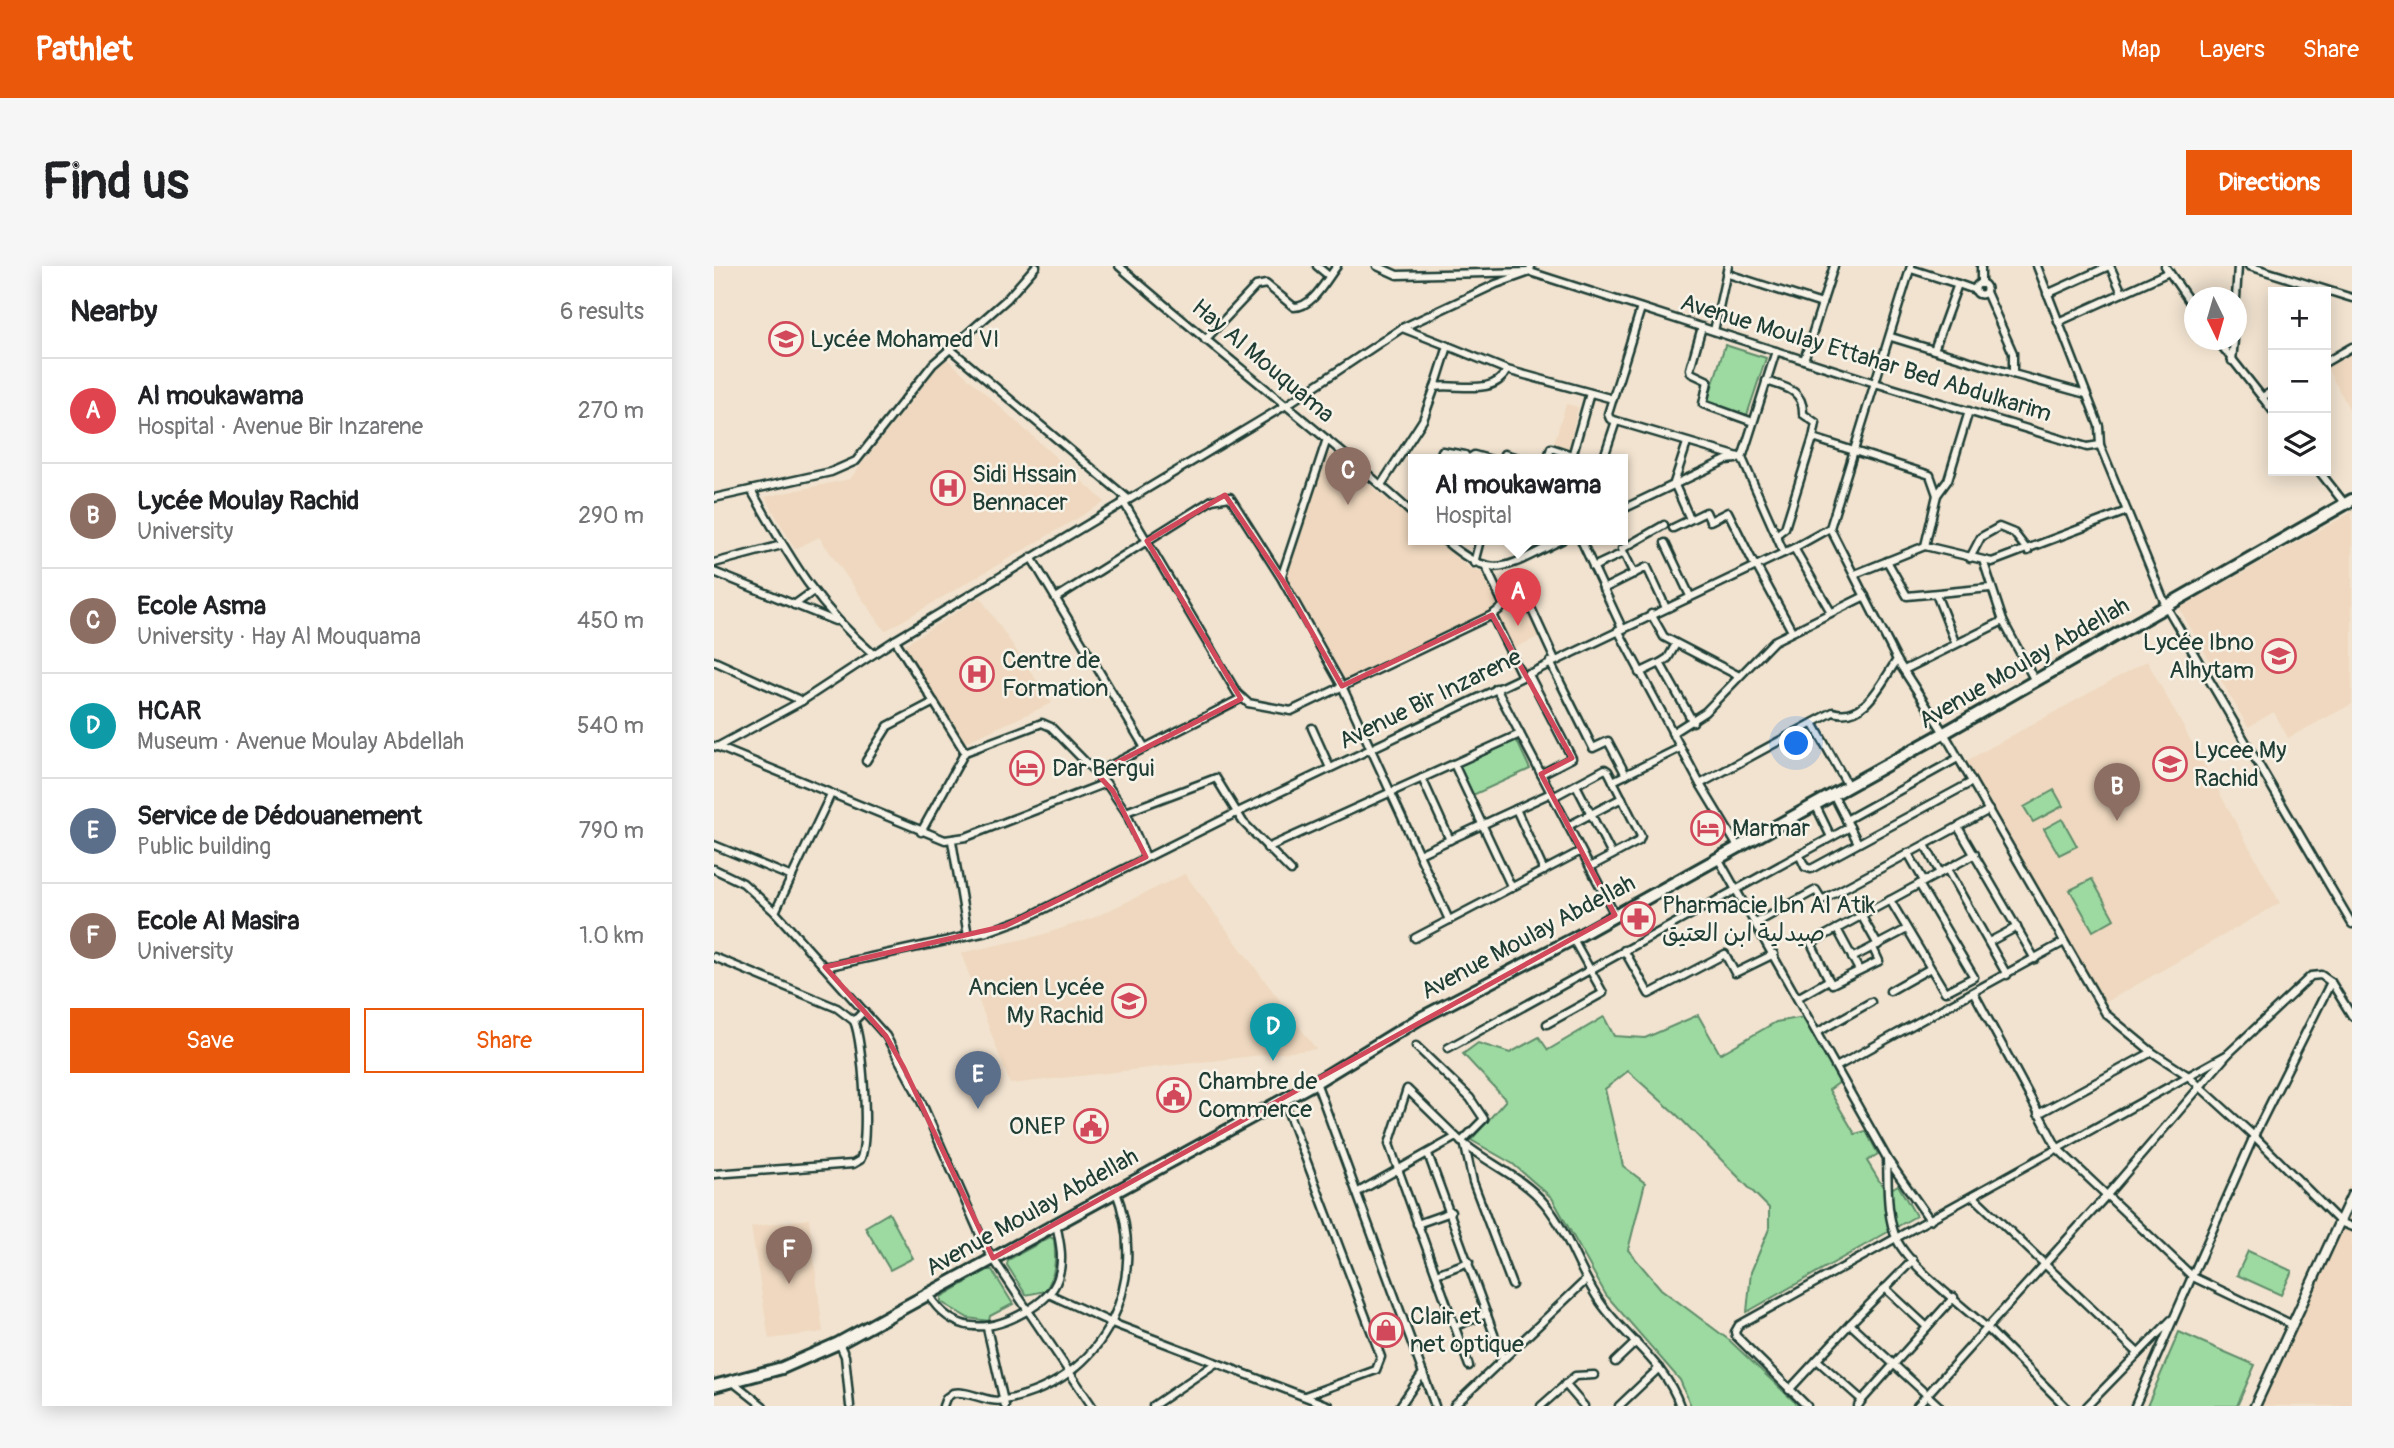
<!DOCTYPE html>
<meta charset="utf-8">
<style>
body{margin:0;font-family:Pangolin,"Playpen Sans Arabic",sans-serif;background:#f6f6f6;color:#202124}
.controls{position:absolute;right:21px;top:21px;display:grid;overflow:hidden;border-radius:0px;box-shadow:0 4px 18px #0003}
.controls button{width:63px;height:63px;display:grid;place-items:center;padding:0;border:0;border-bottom:2px solid #e0e0e0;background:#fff;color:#202124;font:35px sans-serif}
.compass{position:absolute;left:1470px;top:21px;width:63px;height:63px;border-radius:50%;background:#fff;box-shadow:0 4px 18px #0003;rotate:175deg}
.you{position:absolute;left:1083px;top:478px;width:24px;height:24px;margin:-18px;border:5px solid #fff;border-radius:50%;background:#1a73e8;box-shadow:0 0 0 10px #1a73e833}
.badge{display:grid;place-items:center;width:46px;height:46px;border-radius:50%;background:#ea580c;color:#fff;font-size:23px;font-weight:700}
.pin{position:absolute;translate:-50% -58px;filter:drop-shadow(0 2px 4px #0008)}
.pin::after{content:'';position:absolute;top:37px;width:24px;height:21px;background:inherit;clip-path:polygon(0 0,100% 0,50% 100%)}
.popup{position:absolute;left:694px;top:188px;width:220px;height:91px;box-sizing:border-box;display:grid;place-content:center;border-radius:0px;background:#fff;filter:drop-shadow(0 2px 5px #0005);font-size:23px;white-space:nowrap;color:#757577}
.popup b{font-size:26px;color:#202124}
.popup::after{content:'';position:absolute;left:50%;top:100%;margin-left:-14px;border:14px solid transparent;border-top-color:#fff}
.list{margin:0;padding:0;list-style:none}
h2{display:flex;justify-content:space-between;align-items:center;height:91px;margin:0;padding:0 28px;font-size:30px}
h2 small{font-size:23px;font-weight:400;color:#757577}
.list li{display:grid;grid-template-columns:46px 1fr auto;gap:21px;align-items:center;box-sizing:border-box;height:105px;padding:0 28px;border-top:2px solid #e0e0e0}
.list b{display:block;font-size:26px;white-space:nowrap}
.list p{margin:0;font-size:23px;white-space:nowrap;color:#757577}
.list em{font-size:23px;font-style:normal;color:#757577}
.actions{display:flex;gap:14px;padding:21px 28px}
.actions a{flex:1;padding:16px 0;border:2px solid #ea580c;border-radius:0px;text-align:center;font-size:24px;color:#ea580c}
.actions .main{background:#ea580c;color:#fff}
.icon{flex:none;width:38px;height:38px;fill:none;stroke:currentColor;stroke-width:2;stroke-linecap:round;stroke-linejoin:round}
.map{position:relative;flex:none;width:1638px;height:1140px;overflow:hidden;border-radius:0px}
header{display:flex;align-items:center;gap:42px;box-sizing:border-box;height:98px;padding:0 35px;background:#ea580c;color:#fff}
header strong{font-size:33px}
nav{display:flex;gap:38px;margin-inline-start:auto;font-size:24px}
.intro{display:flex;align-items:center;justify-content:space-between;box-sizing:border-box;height:168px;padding:0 42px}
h1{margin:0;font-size:49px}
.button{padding:18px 32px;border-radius:0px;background:#ea580c;color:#fff;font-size:24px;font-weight:700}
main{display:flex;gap:42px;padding:0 42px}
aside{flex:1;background:#fff;border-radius:0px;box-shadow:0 4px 18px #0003}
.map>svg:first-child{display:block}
</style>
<header>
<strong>Pathlet</strong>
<nav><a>Map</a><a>Layers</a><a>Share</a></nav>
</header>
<div class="intro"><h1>Find us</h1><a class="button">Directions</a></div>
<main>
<aside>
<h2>Nearby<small>6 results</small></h2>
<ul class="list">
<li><span class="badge" style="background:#e0444e">A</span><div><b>Al moukawama</b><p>Hospital · Avenue Bir Inzarene</p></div><em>270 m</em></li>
<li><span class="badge" style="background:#8d6e63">B</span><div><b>Lycée Moulay Rachid</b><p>University</p></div><em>290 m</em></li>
<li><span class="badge" style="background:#8d6e63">C</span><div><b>Ecole Asma</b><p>University · Hay Al Mouquama</p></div><em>450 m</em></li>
<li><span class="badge" style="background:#0f9aa8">D</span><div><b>HCAR</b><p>Museum · Avenue Moulay Abdellah</p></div><em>540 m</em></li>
<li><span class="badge" style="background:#5c6f8a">E</span><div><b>Service de Dédouanement</b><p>Public building</p></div><em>790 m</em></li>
<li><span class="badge" style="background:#8d6e63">F</span><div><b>Ecole Al Masira</b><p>University</p></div><em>1.0 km</em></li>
</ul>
<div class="actions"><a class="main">Save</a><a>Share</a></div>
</aside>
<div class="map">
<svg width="1638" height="1140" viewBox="0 0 1638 1140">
<rect width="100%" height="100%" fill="#f2e3d0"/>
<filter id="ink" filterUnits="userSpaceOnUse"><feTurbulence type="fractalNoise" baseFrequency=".0143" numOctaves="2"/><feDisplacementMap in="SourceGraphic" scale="14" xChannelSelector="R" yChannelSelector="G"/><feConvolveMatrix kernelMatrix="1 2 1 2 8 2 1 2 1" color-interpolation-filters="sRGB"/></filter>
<g filter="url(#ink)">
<!-- built -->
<g fill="#efd8bf">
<path d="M1638,86V148L1612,100Z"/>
<path d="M231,91L391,236L171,365L105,271L81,283L51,231L136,213Z"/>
<path d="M852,138L864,141L854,186L843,182L844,178L840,177Z"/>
<path d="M607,178L699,255V274H722L758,304L768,306L786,341L632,415L567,300Z"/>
<path d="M1638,246V438L1574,472L1560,446L1534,461L1465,342Z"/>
<path d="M266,331L338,437L250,477L190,379Z"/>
<path d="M810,335L826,370L798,383L782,349Z"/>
<path d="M1433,395L1566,637L1389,738L1252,495Z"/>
<path d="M471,608L602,783L296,818L247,687L324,670L379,652Z"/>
<path d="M1638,914V1140H1539L1619,955Z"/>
<path d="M95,953L109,1066L55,1073L37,961Z"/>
</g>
<!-- green -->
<g fill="#9ddaa1" stroke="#5e8c6a" stroke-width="2">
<path d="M1011,79L1052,92L1033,149L993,137Z"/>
<path d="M802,473L816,503L759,529L745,500Z"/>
<path d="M1340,524L1349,540L1319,556L1310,541Z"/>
<path d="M1348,553L1363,580L1345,589L1330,563Z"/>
<path d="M1378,613L1400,653L1379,665L1356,624Z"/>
<path d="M984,749L1006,788L1062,756L1090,751L1126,816L1115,824L1141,868L1152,865L1164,888L1153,895L1172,926L1184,919L1202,950L1033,1046L1037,1006L1055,963V942L964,850L914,805L891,823L909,900L931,917L914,984L947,1023L1015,1074L1085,1140H977L966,1114L892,1029L838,932L799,898L757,874L792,834L749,788L764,777L796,787L825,771L834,784L890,751L900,770L931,772Z"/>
<path d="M175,947L199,992L176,1004L151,961Z"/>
<path d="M336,971L340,973C342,992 342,1009 331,1025L312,1029L293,999L294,994Z"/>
<path d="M1534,985L1578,1005L1567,1029L1523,1009Z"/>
<path d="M274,1004H278L299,1038L276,1050L275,1055L254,1052L227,1036V1031Z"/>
<path d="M1465,1066L1541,1099L1523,1140H1433Z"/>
</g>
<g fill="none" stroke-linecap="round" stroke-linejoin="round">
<!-- minor casing -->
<g stroke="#1f3d34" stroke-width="11">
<g id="minor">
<path d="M405,0C502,85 604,162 699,248"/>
<path d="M603,0L615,10"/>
<path d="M663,0L683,9L816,6L1161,117L1373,181L1386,179"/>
<path d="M1323,0L1385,160L1386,179L1452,340L1638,658"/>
<path d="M1396,0L1408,27"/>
<path d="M1451,0L1480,42"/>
<path d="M1535,0L1638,32"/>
<path d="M1197,3L1244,18"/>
<path d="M1014,8L1108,38"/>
<circle cx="1267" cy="23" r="5.5"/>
<path d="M1267,18V0"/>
<path d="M1333,28L1395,0"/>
<path d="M1522,32L1524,0"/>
<path d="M927,42L894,148L896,153L1028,192"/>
<path d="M1344,56L1455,6"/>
<path d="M988,61L976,103L977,107L994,115L989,138L1039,156"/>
<path d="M688,62L734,80L721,121"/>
<path d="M1000,65L1014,0"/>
<path d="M1177,71L1299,108V87L1272,26"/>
<path d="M491,74L542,20L552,18L580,41C599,41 612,14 623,0"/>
<path d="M1503,74L1559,145"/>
<path d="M734,80L793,104"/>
<path d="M235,82L413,232"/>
<path d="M1220,84L1244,18L1261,24"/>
<path d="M1090,94L1120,0"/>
<path d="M1518,95L1520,74"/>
<path d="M1612,96L1638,81"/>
<path d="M1299,108L1372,128"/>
<path d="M1052,115C1071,121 1090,124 1089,148L1102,157L1099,172L1216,209L1223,229L1211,280"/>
<path d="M1548,131L1559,125"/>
<path d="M613,173L568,309L569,315L628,420L735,654"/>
<path d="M973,177L960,217L976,253"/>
<path d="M1028,192L1062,85"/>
<path d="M1028,192L1070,287"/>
<path d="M754,193L760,189L778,194"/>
<path d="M725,194L728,185L751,189L755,194"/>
<path d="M789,194L790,188L811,194"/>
<path d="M833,194L837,182L858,189"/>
<path d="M857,194L876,127"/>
<path d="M889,194L902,155"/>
<path d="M1605,205L1631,238"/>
<path d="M667,219L709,154L721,121C743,117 780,131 793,104L899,133"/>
<path d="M37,224C75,290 100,337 159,388"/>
<path d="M1223,229L1234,214L1255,145"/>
<path d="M0,232L117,206L142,195L219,98L293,33L322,0"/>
<path d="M409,235L523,427L534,437L577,445L778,349L808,410"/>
<path d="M909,243L1012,194L1022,193"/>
<path d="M959,262L992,246L996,255L1014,246L1041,300"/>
<path d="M1116,262L1183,394L1230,467L1392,748L1438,786L1473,809L1540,870L1626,956L1638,961"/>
<path d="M1062,269L1071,262L1099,172"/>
<path d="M730,274C782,318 792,300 848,274"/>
<path d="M867,274L908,362"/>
<path d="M951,277L976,330"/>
<path d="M1080,282L1117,346"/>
<path d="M317,291L431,482"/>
<path d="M1256,292L1267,271L1285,261L1300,267L1314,285"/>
<path d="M1173,295L1193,330L1276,322"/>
<path d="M0,297L68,279"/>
<path d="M760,297L766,274"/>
<path d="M1270,297L1289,355L1321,415"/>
<path d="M1042,299L1078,365"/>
<path d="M772,301L790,340L778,349"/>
<path d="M879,301L909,287"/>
<path d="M0,306L121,355"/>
<path d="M920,308L908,283L950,259"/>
<path d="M1141,308L1211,280L1278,296L1413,245"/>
<path d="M889,323L933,301L952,342"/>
<path d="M1222,328L1241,376"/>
<path d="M342,332L498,234L516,231L568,313"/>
<path d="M80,339L98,326"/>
<path d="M790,340L812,331L841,394"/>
<path d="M937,348L950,371L1025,410"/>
<path d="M904,364L986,518L1024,581"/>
<path d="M181,374L251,486L328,457L337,461L392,517"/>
<path d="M0,395L88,435"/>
<path d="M836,396L879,482L894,475L912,509"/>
<path d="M946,397L954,392L962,378"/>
<path d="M1190,404L1289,355"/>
<path d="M814,407L858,492L827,508"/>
<path d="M925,407L946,397L979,456"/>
<path d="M782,422L901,649"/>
<path d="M1099,457L1134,520"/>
<path d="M598,462L616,502"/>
<path d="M958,467L991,446L1060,375L1151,330"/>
<path d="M0,480L3,481L88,435L181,374L574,138L688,62L782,18L816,6L817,0"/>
<path d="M4,481L231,574L252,571L392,517L412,546L432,591"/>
<path d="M152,495L174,460L220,436"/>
<path d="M740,498L798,622"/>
<path d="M382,507L528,432"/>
<path d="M708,512L736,574"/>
<path d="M899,515L966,482"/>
<path d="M986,518L1119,446C1151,456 1167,417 1183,394"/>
<path d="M862,519L898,589"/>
<path d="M1119,528L1144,577"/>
<path d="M839,531L891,503L894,505L927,570L925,575L876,601"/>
<path d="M1101,538L1117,571"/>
<path d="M802,543L830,605"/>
<path d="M412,546L502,512L529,556L577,605"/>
<path d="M1132,554L1244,492"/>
<path d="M854,560L908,532"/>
<path d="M1244,561L1321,693"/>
<path d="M207,566L251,486"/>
<path d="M238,575L254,670"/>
<path d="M0,579L78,611"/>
<path d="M1211,579L1226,607"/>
<path d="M553,582L806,468"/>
<path d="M1194,587L1210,615"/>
<path d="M705,588L837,527"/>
<path d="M1085,588L1091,601L1097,603L1258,516"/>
<path d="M1004,592L1173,892C1174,918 1172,950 1183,974C1195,1000 1250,1041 1273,1062L1393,929L1514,788"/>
<path d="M0,603L29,617L61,646L172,770L206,833L272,982L378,1140"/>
<path d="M1233,603L1293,709"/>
<path d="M1176,634L1231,726L1260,711L1205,618"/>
<path d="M61,646L117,528"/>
<path d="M1147,649L1164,679"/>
<path d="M1042,657L1102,624L1108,634L1275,544"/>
<path d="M1123,663L1145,704"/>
<path d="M701,672L867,585"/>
<path d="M1275,676L1303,661"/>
<path d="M910,684L935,728L1011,688L1021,707L1060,688"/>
<path d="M0,691L123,742L140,755"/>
<path d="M1138,692L1193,663"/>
<path d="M111,701L273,666L314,651L524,546L1080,282L1116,262L1197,0"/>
<path d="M1115,714L1097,677L1261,588"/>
<path d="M1176,725L1215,703"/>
<path d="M1260,727L1344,883L1479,1011L1577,1058"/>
<path d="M1085,731L1115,714L1118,718L1165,695L1159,682"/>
<path d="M833,758L889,727L859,673"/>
<path d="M1104,766L1157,736"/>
<path d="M702,780L756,832L770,853L747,876"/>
<path d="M734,782L1136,561"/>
<path d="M1124,800L1350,676"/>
<path d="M602,816L721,1140"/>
<path d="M569,833L667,1091L662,1104L591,1130"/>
<path d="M1324,848L1438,786"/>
<path d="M742,871L693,823L675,878L755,1100"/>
<path d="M751,880L759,916L798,1019"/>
<path d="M714,888L789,1093"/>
<path d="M1174,894L1216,954"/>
<path d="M0,908L139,898L146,894C156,876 149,775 140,755L150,745"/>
<path d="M644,926L742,871C769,896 807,909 831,938C856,968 865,1008 889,1040C914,1074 952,1098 966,1140"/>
<path d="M1259,930L1424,1087"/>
<path d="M703,958L737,946"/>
<path d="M1199,994L1136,1058L1225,1140"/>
<path d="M722,1008L755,996"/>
<path d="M1171,1022L1213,1061"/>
<path d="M214,1028C238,1068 274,1067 311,1046C325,1038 339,1028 344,1012C350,994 346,976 342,958"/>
<path d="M335,1028L398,1057L615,1140"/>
<path d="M741,1060L773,1048"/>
<path d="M273,1062L291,1140"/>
<path d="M125,1077L131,1090L136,1140"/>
<path d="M1103,1094L1148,1134L1144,1140"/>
<path d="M901,1096L922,1076"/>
<path d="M20,1117L49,1140"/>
<path d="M851,1118L870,1140"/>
<path d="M1075,1124L1136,1058"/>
<path d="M1148,1134L1240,1031"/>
<path d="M229,1140L232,1132L239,1127C256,1124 273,1138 291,1134C392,1115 437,1015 401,923"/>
<path d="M439,1140L502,1097"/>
<path d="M686,1140L709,1107"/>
<path d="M740,1140L872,1014"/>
<path d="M827,1140L861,1110L880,1109"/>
<path d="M905,1140L945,1102"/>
<path d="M1093,1140L1022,1070L1021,1066L1025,1059L1514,788L1597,710L1607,709L1617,716L1638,750"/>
<path d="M1203,1140L1273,1062L1351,1140"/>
<path d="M1373,1140L1457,1054"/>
<path d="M1421,1140L1540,870L1617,716"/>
</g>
</g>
<!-- tertiary casing -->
<g stroke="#1f3d34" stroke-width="13">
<path id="tertiary" d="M1541,1140L1638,929"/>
</g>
<!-- primary casing -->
<g stroke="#1f3d34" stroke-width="16">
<path id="primary" d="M0,1120L68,1102L125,1077L602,816L705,753L859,673L1230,467L1638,234"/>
</g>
<!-- minor -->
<use href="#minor" stroke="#f7f3e8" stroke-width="6"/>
<!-- tertiary -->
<use href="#tertiary" stroke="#f7f3e8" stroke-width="8"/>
<!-- primary -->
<use href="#primary" stroke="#f7f3e8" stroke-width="10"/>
</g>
</g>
<!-- marked area -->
<path fill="none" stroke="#d1495b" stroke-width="5" stroke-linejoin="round" d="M511,229L569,315L628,420L778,349L858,492L827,508L901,649L279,992L190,802L172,770L111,701L291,660L432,591L399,525L382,507L527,433L433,275Z"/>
<!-- icons -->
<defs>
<g id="university-ring" transform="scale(1.75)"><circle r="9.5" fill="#f7f3e8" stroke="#d1495b" stroke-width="1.5"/><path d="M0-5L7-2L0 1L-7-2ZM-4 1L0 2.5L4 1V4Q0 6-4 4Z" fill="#d1495b"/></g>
<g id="hospital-ring" transform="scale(1.75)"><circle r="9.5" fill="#f7f3e8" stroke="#d1495b" stroke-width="1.5"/><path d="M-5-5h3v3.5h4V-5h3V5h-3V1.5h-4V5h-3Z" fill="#d1495b"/></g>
<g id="school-ring" transform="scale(1.75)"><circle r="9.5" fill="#f7f3e8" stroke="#d1495b" stroke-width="1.5"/><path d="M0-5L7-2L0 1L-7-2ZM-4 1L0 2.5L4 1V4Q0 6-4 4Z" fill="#d1495b"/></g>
<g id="hotel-ring" transform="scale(1.75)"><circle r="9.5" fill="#f7f3e8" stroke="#d1495b" stroke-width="1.5"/><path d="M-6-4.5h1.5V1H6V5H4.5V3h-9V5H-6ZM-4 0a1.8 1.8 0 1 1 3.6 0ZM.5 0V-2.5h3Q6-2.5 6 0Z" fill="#d1495b"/></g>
<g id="pharmacy-ring" transform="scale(1.75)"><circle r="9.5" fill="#f7f3e8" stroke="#d1495b" stroke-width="1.5"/><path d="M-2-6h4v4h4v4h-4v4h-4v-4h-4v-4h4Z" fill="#d1495b"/></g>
<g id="civic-ring" transform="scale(1.75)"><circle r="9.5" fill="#f7f3e8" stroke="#d1495b" stroke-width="1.5"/><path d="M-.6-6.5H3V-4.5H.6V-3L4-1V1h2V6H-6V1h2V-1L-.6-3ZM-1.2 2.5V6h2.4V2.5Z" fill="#d1495b"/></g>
<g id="shop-ring" transform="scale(1.75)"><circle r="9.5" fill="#f7f3e8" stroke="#d1495b" stroke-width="1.5"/><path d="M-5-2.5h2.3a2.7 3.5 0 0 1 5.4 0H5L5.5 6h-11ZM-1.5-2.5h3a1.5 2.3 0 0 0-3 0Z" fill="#d1495b"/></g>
</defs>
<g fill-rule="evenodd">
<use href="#university-ring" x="72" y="73"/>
<use href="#hospital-ring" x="234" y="222"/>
<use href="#university-ring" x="1565" y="390"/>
<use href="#hospital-ring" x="263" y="408"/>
<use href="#school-ring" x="1456" y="498"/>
<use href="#hotel-ring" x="313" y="502"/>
<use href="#hotel-ring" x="994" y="562"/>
<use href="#pharmacy-ring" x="924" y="653"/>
<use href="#school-ring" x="415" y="735"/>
<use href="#civic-ring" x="460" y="829"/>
<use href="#civic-ring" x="377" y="860"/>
<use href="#shop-ring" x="672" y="1064"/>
</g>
<g text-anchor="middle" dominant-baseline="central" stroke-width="5" stroke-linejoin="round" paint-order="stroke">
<!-- poi labels -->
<g font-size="24" fill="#1f3d34" stroke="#f7f3e8" text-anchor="start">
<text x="96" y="73">Lycée Mohamed VI</text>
<text x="258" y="208">Sidi Hssain<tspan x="258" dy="28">Bennacer</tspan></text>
<text x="1540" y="376" text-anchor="end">Lycée Ibno<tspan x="1540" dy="28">Alhytam</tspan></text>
<text x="288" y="394">Centre de<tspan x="288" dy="28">Formation</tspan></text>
<text x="1480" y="484">Lycee My<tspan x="1480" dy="28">Rachid</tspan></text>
<text x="338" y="502">Dar Bergui</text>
<text x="1018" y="562">Marmar</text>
<text x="948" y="639">Pharmacie Ibn Al Atik<tspan x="948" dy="28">صيدلية ابن العتيق</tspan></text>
<text x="390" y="721" text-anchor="end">Ancien Lycée<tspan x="390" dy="28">My Rachid</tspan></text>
<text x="484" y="815">Chambre de<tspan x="484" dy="28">Commerce</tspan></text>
<text x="352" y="860" text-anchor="end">ONEP</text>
<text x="696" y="1050">Clair et<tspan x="696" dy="28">net optique</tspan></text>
</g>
<!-- street labels -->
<g font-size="24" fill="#1f3d34" stroke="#f7f3e8">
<text transform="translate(1152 92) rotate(17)">Avenue Moulay Ettahar Bed Abdulkarim</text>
<text transform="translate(549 95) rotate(40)">Hay Al Mouquama</text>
<text transform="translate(1310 397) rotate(-30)">Avenue Moulay Abdellah</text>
<text transform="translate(716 433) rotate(-26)">Avenue Bir Inzarene</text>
<text transform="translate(814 671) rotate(-28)">Avenue Moulay Abdellah</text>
<text transform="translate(318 946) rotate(-29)">Avenue Moulay Abdellah</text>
</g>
</g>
</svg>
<div class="controls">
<button>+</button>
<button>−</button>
<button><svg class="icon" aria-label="layers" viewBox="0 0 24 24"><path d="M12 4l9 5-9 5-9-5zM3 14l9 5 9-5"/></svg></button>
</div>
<svg class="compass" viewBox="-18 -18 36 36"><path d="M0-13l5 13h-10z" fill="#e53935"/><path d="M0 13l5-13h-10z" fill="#757577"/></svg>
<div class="you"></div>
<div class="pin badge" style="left:804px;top:360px;background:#e0444e">A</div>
<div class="popup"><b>Al moukawama</b>Hospital</div>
<div class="pin badge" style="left:1403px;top:555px;background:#8d6e63">B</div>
<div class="pin badge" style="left:634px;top:239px;background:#8d6e63">C</div>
<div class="pin badge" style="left:559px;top:795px;background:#0f9aa8">D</div>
<div class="pin badge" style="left:264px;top:843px;background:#5c6f8a">E</div>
<div class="pin badge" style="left:75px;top:1018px;background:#8d6e63">F</div>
</div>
</main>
